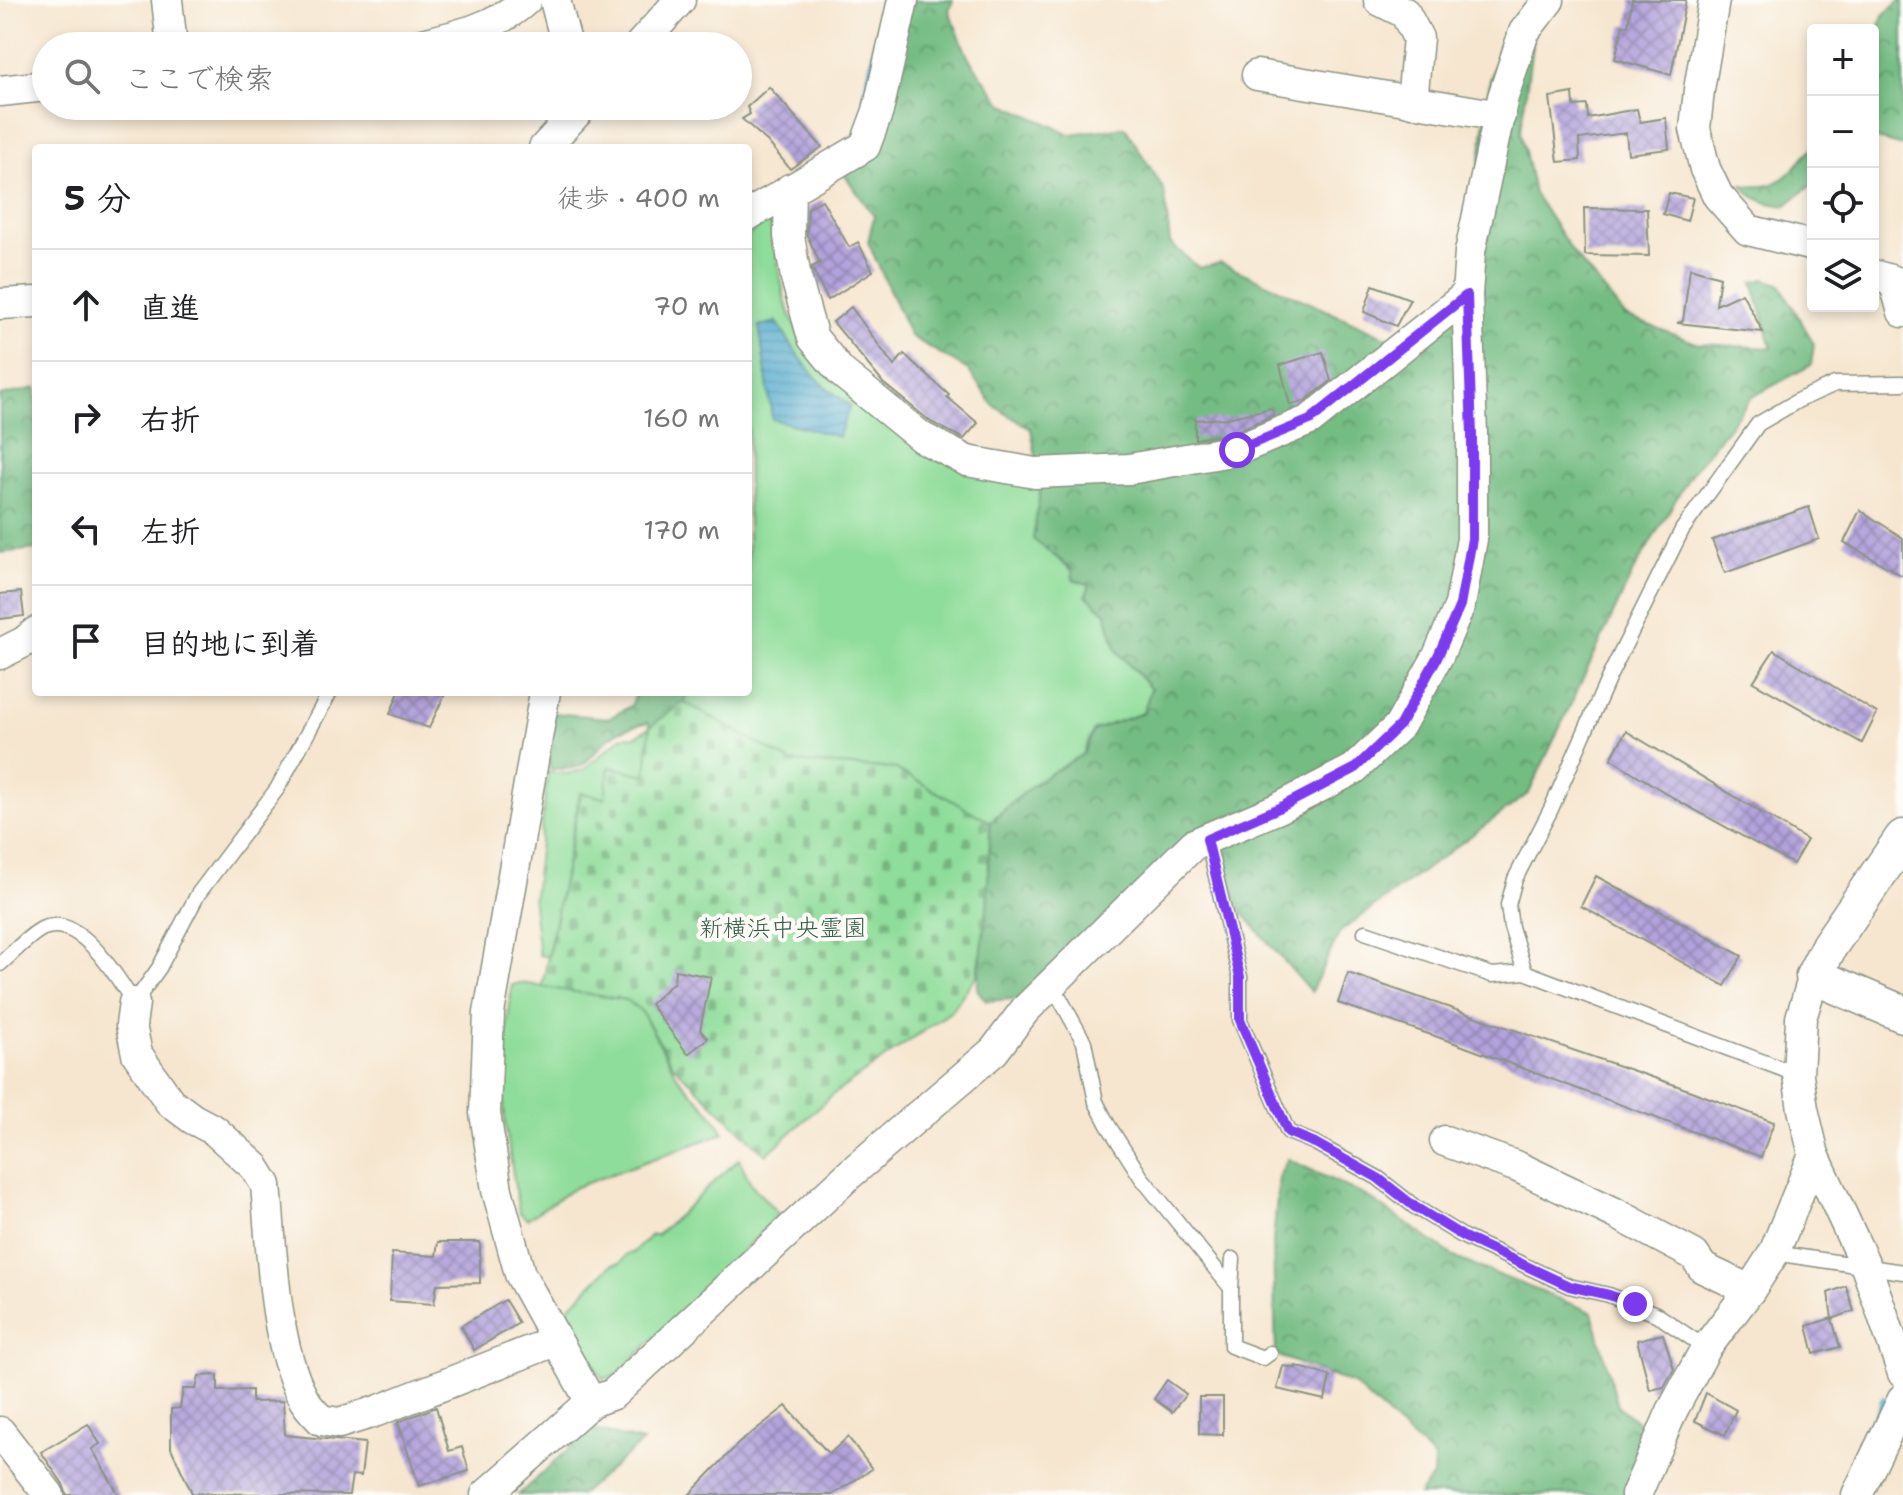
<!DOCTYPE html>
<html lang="ja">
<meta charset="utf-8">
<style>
body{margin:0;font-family:"Shantell Sans","Klee One",sans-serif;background:#f2f2f2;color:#202124}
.controls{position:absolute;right:24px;top:24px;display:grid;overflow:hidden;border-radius:8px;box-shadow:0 4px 12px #0003}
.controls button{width:72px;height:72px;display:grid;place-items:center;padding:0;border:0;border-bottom:2px solid #e0e0e0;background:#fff;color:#202124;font:40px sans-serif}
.stop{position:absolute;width:24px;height:24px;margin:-18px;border:6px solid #7c3aed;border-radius:50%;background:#fff}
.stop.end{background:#7c3aed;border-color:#fff;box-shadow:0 2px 8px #0008}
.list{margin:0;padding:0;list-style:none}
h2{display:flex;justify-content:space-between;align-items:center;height:104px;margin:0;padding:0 32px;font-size:34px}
h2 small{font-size:26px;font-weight:400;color:#757577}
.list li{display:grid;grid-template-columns:52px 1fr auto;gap:24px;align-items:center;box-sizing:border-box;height:112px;padding:0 32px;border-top:2px solid #e0e0e0}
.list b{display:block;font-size:30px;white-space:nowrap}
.list em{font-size:26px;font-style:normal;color:#757577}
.icon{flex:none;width:44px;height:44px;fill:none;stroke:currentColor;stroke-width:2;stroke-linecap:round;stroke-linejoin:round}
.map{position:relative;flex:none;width:1903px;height:1495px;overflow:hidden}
.search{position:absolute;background:#fff;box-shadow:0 4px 12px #0003;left:32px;top:32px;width:720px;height:88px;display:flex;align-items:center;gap:20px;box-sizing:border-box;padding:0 28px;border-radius:44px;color:#757577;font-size:30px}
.panel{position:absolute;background:#fff;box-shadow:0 4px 12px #0003;left:32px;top:144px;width:720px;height:552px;border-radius:8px}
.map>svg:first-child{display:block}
</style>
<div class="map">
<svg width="1903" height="1495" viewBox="0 0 1903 1495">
<defs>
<pattern id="forest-crowns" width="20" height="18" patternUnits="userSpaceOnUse" patternTransform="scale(2)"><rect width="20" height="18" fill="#73bc82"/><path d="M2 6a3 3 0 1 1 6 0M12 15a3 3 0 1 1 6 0" fill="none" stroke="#5e9a6b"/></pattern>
<pattern id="cemetery-stones" width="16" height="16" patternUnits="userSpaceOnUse" patternTransform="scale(2)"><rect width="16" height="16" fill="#8fdd9a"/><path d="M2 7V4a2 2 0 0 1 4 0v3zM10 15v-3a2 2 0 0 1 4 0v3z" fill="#74b47e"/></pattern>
<pattern id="water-rules" width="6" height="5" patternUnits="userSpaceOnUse" patternTransform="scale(2)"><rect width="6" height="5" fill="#50a9cd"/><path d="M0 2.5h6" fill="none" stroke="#428ba7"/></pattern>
<pattern id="building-cross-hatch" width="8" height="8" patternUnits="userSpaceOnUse" patternTransform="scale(2)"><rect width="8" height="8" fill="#b3a3dc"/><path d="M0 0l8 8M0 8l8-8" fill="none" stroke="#9186b3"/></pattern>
</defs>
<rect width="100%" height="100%" fill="#fdfcf7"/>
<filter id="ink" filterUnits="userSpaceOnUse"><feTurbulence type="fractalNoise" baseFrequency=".0125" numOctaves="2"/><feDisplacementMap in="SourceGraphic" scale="16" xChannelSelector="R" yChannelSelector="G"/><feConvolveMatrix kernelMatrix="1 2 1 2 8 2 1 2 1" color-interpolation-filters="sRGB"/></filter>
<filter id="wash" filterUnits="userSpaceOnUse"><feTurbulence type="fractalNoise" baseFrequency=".006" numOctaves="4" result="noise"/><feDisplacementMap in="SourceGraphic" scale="32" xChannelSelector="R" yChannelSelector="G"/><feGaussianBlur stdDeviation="1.8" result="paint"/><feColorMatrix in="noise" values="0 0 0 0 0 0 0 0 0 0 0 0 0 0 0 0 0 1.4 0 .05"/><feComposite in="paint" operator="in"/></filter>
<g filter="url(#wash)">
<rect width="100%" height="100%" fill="#f6e6cf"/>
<!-- grass -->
<g fill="#8fdd9a" stroke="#578d67" stroke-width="2" fill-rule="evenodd">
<path d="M769,218L785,301L798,333L828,375L1041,485L1034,539L1090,585L1086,595L1106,613L1117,651L1151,689L1143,713L1094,730L1083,754L1035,783L990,822L896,769L791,762L684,702L687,692H748V236ZM777,322C799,358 814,382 850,405L772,418Z"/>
<path d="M650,727L646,775L605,799L580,793L548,957L539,955L533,904L548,772L566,774L583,770L622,737L636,736Z"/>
<path d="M520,983L627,1000L642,1012L677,1076L713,1115L724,1133L576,1187L527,1219L519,1212L505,1123L502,1071L512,985Z"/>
<path d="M739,1159L751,1184L779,1215L617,1375L603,1379L561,1315L612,1264L620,1263L627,1254L633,1253L651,1235H657Z"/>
</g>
<!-- forest -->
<g fill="url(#forest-crowns)" stroke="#497c5b" stroke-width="2">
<path d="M914,0H953L949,11L968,57L1002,103L1070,134L1125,127L1164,190L1170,243L1199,268L1221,263L1397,342L1463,293L1490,80L1503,35L1517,29L1533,36L1521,132L1534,193L1574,254L1625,316L1699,344L1772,348L1753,282L1765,279L1780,284L1814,344L1811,365L1752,397L1691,474L1633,572L1529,793L1340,932L1311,992L1240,910L1213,828L1026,998L986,1001L977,989L987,908L990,822L1035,783L1083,754L1094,730L1143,713L1151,689L1117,651L1106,613L1086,595L1090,585L1073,579L1072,569L1033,539L1041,485L1031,429L994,406L968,370L910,336L868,242L874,216L844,174Z"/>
<path d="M1901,0H1903V146L1873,138V53L1883,15Z"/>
<path d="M1813,147V184L1785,206C1768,203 1753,201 1742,185C1782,192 1789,172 1813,147Z"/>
<path d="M36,388V549L0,553V396Z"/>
<path d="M635,692H687L684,702L650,727L648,722C639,725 627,727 618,732C586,751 596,774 549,768L554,713L609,718L632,705Z"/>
<path d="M1288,1159L1368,1197L1458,1259L1592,1312L1618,1406L1651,1434L1630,1495H1419L1433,1476L1434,1458L1353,1384L1276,1355L1273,1242L1279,1176Z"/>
<path d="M591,1429L643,1442L580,1495H518Z"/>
</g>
<!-- cemetery -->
<path fill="url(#cemetery-stones)" stroke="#578d67" stroke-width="2" d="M684,702L791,762L896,769L990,822L987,908L977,975L950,1012L831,1096L766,1155L672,1064L642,1012L627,1000L542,987L581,793L605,798L609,767L646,775L650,727Z"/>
<!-- water -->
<path fill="url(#water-rules)" stroke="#387380" stroke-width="2" d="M777,322C799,358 814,382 850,405L839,437L772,419L759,326Z"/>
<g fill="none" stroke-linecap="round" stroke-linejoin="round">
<!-- stream -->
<g stroke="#50a9cd" stroke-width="8">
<path d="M866,98L886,0"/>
<path d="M1850,1476L1860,1445L1880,1412L1884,1400"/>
</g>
</g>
<g id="blocks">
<!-- building -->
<g fill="url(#building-cross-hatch)">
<path d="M1632,0H1686L1671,75L1615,59L1623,25H1628Z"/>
<path d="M769,87L822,147L790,169L768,142L742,119L750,114L747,107Z"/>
<path d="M1573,93L1574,106L1587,105L1588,118L1637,109L1640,122L1666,118L1669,149L1628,154L1626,133L1579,139L1580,160L1558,162L1550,97Z"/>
<path d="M1669,193L1693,198L1687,221L1663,214Z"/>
<path d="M822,200L849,247L858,242L873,271L828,300L813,270L812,267L820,263L807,235L808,208Z"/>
<path d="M1584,208L1647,209L1649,256L1585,255Z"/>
<path d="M1690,268L1720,277L1716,305L1742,293L1763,332L1677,323L1683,321Z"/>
<path d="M1373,285L1410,299L1396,326L1364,312Z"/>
<path d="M851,307L894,366L904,354L949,395L947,397L978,423L964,439L931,422L883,383L833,322Z"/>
<path d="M1323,352L1331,381L1305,401L1290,405L1280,365Z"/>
<path d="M1272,408L1274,415L1232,433L1195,439V420L1227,418Z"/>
<path d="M1809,507L1819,539L1725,573L1712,540Z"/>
<path d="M1860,510L1903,538V576L1844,542Z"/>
<path d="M21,592L24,616L0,619V594Z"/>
<path d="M1774,650L1877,713L1862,743L1753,682Z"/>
<path d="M399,692H446L429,728L390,714Z"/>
<path d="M1626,731L1807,840L1793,864L1682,803L1611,759Z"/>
<path d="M1596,876L1742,956L1725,986L1581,906Z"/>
<path d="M675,970L711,977L700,1030L708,1038L688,1054L650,1004L674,982Z"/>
<path d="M1348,973L1675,1085L1774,1122L1761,1157L1452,1042L1338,1003Z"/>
<path d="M438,1242H480V1283L437,1284L434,1304L390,1301L392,1253L436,1256Z"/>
<path d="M1846,1286L1854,1311L1832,1319L1840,1347L1814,1354L1807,1326L1832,1318L1828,1293Z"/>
<path d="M505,1300L519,1323L474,1350L461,1326Z"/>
<path d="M1663,1334L1674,1369L1664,1387L1650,1390L1637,1340Z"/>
<path d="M1283,1366L1296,1368V1366L1330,1376L1325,1400L1277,1389Z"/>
<path d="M218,1375V1391L252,1390V1402L283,1401L285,1435L365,1443L361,1476L352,1475L349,1495L192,1493L171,1448V1409L180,1408L183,1389H196L199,1376Z"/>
<path d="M1167,1380L1186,1394L1172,1412L1154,1399Z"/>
<path d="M1706,1393L1736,1410L1725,1435L1695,1421Z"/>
<path d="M1199,1397H1223V1435L1199,1434Z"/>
<path d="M786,1406L829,1454L848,1437L872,1469L832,1495H689L739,1443Z"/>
<path d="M436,1407L449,1451L462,1447L469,1471L419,1486L398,1422Z"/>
<path d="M88,1424L100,1444L92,1449L119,1495H67L63,1484L41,1452Z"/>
</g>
</g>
</g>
<g filter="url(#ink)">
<use href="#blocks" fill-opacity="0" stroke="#8a9282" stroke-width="2"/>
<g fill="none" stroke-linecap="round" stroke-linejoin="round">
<!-- service casing -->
<g stroke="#8a9282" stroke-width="17">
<g id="service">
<path d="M1207,839L1240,977V1020L1288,1132L1315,1143L1378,1178L1415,1207L1464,1237L1569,1286L1609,1295L1656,1314L1706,1348"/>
<path d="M1365,932L1492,975L1525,972L1798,1075"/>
<path d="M0,964C11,955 31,933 44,928C81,913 118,979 134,1003L159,968L198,894L277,789L330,692"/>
<path d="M1525,972L1511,927L1508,905L1515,879L1551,809L1609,677L1682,530L1758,424L1799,400L1835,384L1903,383"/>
<path d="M1052,984L1084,1042L1096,1102L1108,1125L1141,1177L1231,1288V1346L1263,1358L1270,1353"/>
<path d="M1774,1253L1903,1272"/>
<path d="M1231,1288L1233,1259"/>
</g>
</g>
<!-- minor casing -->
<g stroke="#8a9282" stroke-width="33">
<g id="minor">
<path d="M167,0L172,46"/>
<path d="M555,0L567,46"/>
<path d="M1379,0L1405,13L1418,38L1412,102"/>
<path d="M1714,0L1699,90L1695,129L1705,169L1718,196L1748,230L1813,246"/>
<path d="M414,46C452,37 496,28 526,0"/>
<path d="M639,46L680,0"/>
<path d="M1257,75L1500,116"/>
<path d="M0,91L46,86"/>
<path d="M544,148L583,106"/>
<path d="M790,189L789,236L796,278L813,338L841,372L921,437L967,461L1035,473L1129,469L1237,450L1310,420L1467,295"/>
<path d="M748,215L865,146L878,111L903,0"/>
<path d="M1873,275L1894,281L1903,312"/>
<path d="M0,304L36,302"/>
<path d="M0,654L24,642L36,632"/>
<path d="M545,692L489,1013L485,1113L497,1190L520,1274L591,1402"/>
<path d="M1814,976L1801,1018L1798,1075L1803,1109L1814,1155L1867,1269L1903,1373"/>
<path d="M134,1003L131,1025L137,1054L170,1102L193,1119L214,1130L255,1167L266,1185C272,1248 273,1339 302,1396C306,1405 314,1413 321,1420L339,1423L377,1411L555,1341"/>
<path d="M1445,1141L1518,1167L1615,1213L1694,1255L1703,1268L1750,1290"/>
<path d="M0,1432L49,1495"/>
<path d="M486,1495L591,1402L613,1394L851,1173L994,1051L1025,1010L1194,844L1279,808L1354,769L1400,725L1438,656L1460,605L1472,539V435L1467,295L1470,252L1503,97L1524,32L1549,0"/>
<path d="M1636,1495L1672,1411L1706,1348L1750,1290L1774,1253L1814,1155"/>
<path d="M1857,1495L1903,1399"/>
</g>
</g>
<!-- tertiary casing -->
<g stroke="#8a9282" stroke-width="39">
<path id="tertiary" d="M1903,838L1829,946L1814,976L1903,1014"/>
</g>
<!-- service -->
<use href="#service" stroke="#fff" stroke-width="14"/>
<!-- minor -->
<use href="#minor" stroke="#fff" stroke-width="30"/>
<!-- tertiary -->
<use href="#tertiary" stroke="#fff" stroke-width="36"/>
</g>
</g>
<g fill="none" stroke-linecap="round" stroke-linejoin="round" filter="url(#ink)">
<!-- route -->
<path stroke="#7c3aed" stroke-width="10" d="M1237,450L1310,420L1467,295L1472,435V539L1460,605L1438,656L1400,725L1354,769L1279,808L1207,839L1240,977V1020L1288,1132L1315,1143L1378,1178L1415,1207L1464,1237L1569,1286L1609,1295L1635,1304"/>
</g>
<g text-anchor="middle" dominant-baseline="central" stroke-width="8" stroke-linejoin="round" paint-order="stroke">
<!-- park labels -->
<g font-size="24" fill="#355d48" stroke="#fdfcf7">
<text x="783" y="928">新横浜中央霊園</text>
</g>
</g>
</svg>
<div class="controls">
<button>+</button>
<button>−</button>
<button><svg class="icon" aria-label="locate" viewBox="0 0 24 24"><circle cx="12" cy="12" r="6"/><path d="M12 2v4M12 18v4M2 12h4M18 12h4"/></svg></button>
<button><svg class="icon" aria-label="layers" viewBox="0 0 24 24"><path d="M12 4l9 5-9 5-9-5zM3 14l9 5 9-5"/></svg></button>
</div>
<div class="stop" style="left:1237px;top:450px"></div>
<div class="stop end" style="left:1635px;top:1304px"></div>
<div class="search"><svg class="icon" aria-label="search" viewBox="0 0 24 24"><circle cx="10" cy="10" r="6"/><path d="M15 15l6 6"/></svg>ここで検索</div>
<section class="panel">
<h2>5 分<small>徒歩 · 400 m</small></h2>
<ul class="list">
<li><svg class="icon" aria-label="ahead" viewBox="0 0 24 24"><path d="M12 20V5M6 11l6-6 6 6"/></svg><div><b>直進</b></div><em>70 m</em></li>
<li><svg class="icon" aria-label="right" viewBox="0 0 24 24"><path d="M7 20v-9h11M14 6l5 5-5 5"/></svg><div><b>右折</b></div><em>160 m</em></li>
<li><svg class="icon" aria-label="left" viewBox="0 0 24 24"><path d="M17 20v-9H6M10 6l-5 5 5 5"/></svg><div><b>左折</b></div><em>170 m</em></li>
<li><svg class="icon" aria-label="arrive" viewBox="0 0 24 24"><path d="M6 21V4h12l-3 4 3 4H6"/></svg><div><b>目的地に到着</b></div></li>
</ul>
</section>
</div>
